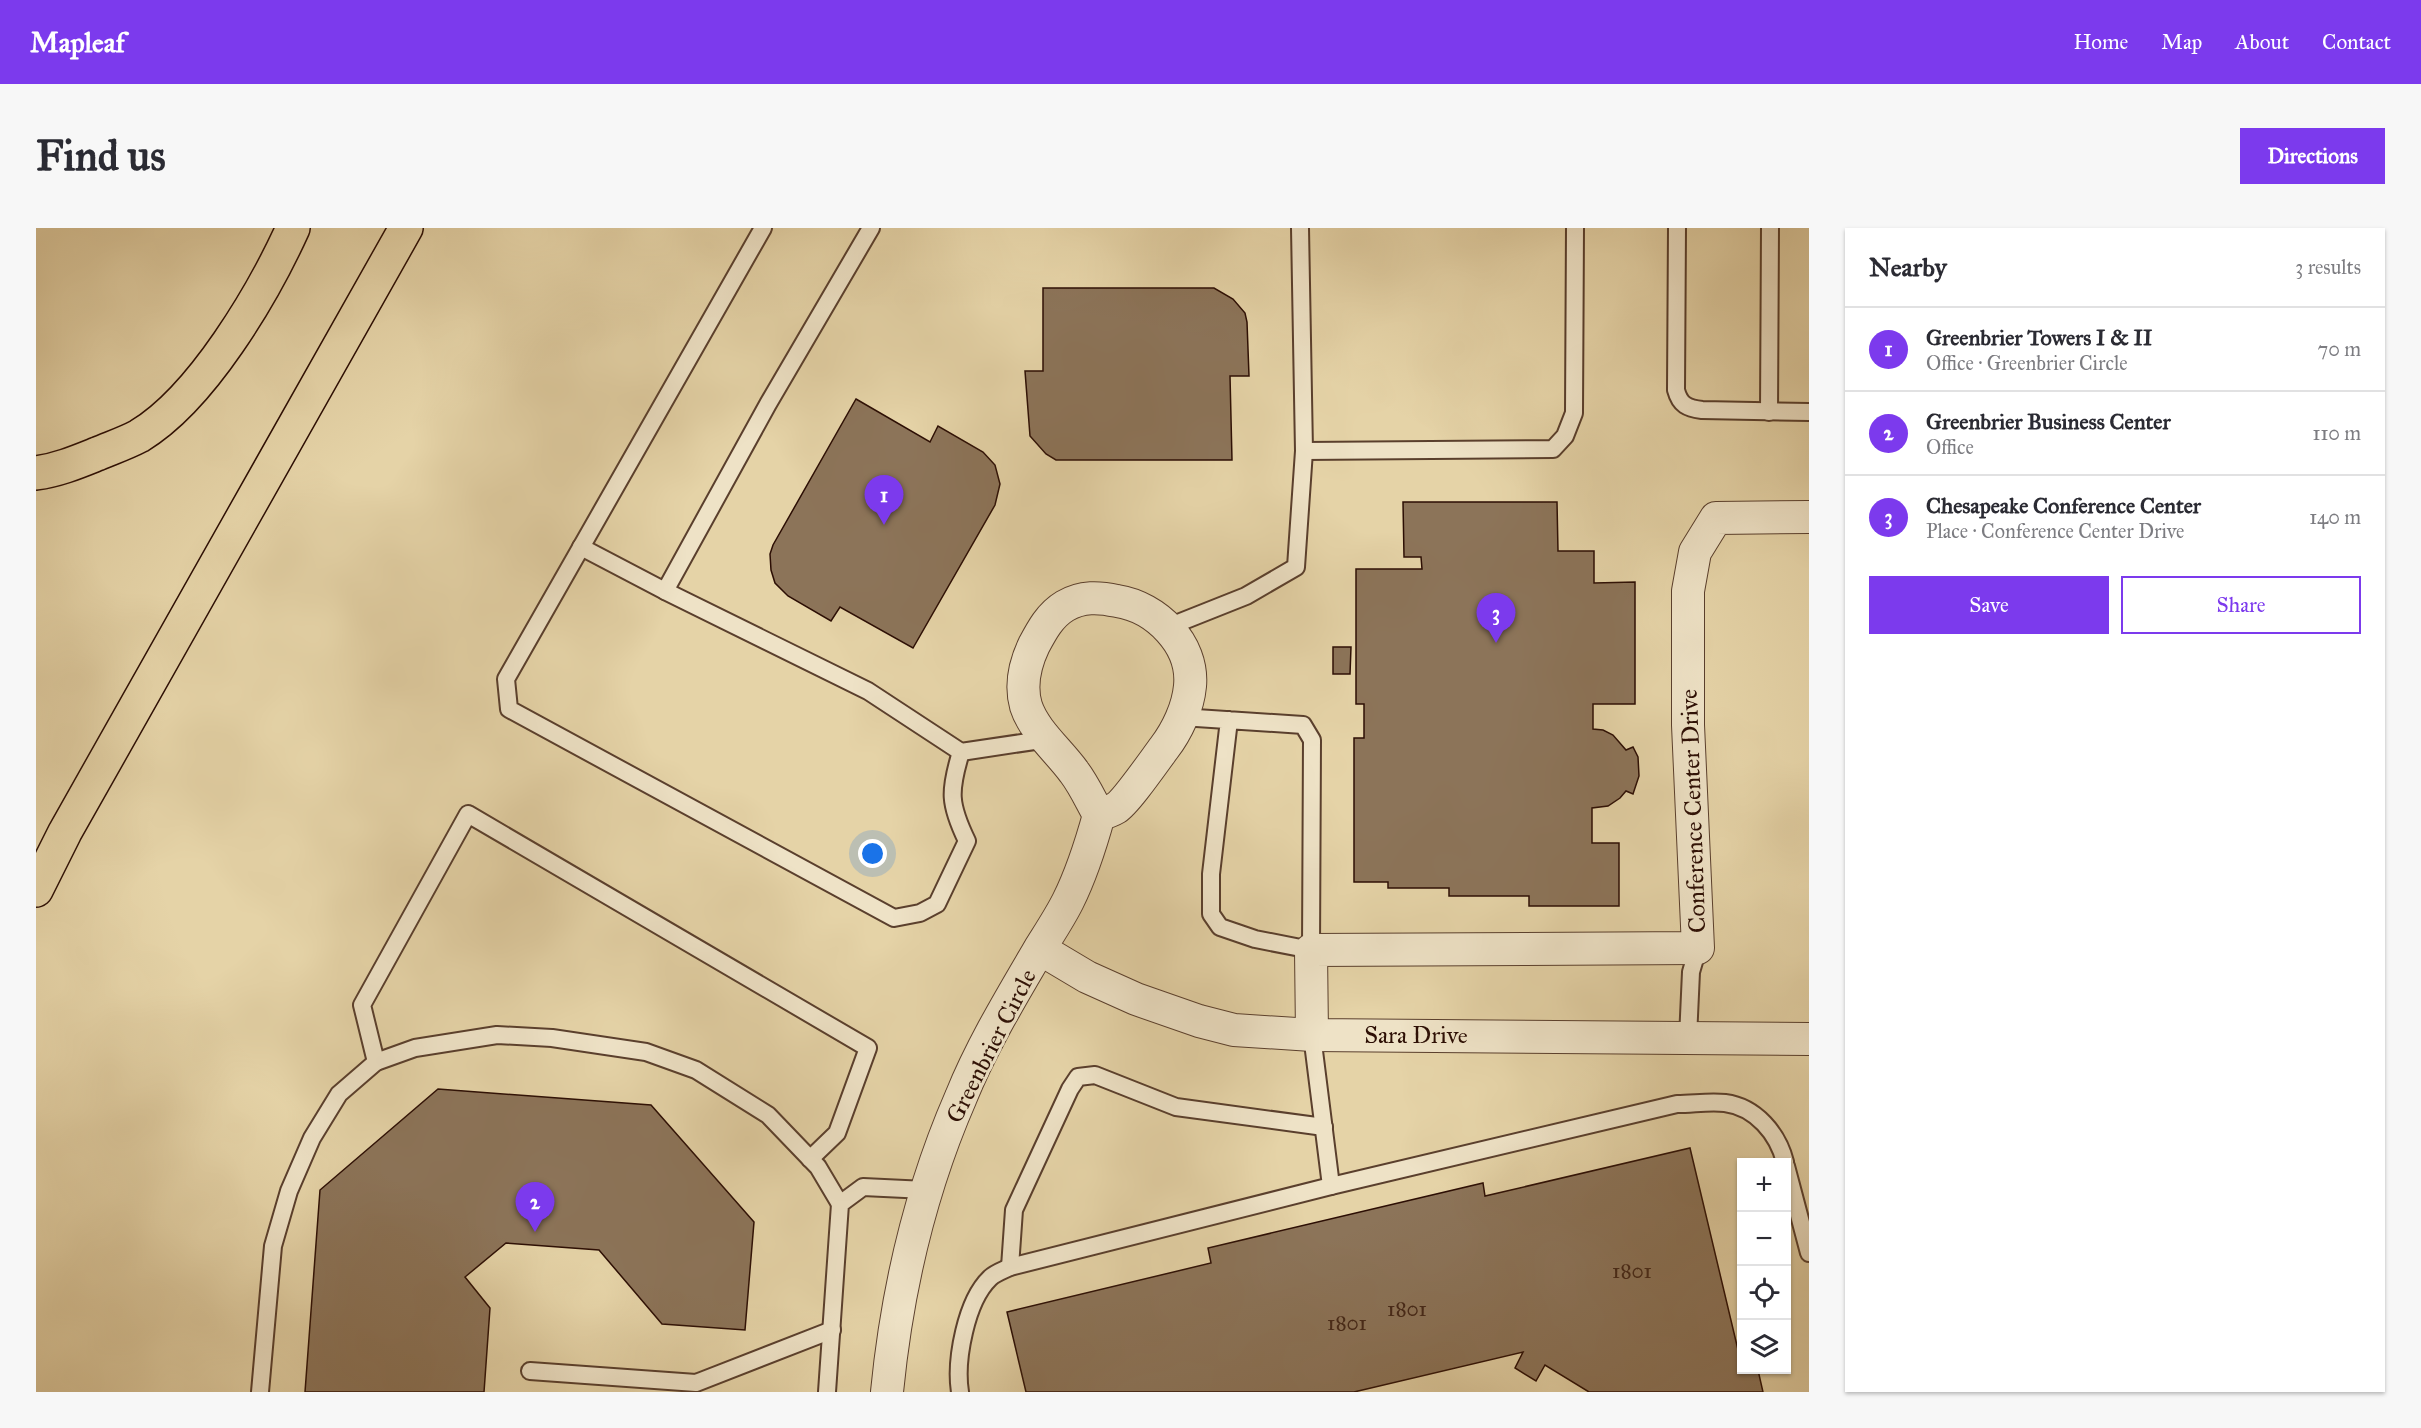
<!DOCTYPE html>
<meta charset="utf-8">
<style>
body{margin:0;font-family:"IM FELL Great Primer",serif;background:#f7f7f7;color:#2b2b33}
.controls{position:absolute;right:18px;bottom:18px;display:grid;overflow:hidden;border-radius:0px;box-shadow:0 2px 4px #0004}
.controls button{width:54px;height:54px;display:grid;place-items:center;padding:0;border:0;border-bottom:2px solid #e1e1e2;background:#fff;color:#2b2b33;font:30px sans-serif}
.you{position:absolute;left:837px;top:626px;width:21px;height:21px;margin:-15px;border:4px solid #fff;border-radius:50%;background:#1a73e8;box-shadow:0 0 0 9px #1a73e833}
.badge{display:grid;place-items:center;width:39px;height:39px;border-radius:50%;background:#7c3aed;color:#fff;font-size:20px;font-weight:700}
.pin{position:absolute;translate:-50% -50px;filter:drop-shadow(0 2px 3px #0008)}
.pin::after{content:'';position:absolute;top:32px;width:21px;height:18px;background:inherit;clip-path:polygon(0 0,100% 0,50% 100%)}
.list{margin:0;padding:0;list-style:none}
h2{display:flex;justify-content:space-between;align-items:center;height:78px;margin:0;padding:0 24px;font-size:26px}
h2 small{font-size:20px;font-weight:400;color:#7c7c81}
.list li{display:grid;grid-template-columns:39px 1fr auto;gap:18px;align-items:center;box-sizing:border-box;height:84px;padding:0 24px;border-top:2px solid #e1e1e2}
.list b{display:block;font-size:22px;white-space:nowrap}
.list p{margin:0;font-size:20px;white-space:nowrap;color:#7c7c81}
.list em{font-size:20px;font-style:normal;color:#7c7c81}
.actions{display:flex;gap:12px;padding:18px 24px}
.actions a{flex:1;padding:14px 0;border:2px solid #7c3aed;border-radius:0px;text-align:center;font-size:21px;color:#7c3aed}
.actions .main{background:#7c3aed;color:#fff}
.icon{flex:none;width:33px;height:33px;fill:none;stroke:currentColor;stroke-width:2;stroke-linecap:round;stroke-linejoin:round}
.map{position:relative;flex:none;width:1773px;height:1164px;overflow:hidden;border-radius:0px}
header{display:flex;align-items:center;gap:36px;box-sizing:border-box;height:84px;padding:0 30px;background:#7c3aed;color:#fff}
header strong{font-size:28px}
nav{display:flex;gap:33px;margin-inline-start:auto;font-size:21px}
.intro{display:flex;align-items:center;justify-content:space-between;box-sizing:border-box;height:144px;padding:0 36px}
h1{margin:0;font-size:42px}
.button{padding:15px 27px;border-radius:0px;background:#7c3aed;color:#fff;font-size:21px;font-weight:700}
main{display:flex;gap:36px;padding:0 36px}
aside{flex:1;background:#fff;border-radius:0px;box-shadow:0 2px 4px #0004}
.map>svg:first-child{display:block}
</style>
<header>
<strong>Mapleaf</strong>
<nav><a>Home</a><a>Map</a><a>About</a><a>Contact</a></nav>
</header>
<div class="intro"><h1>Find us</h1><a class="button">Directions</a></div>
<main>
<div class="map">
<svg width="1773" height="1164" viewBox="0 0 1773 1164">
<rect width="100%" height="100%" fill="#e5d3a7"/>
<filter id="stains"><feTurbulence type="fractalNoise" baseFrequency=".00333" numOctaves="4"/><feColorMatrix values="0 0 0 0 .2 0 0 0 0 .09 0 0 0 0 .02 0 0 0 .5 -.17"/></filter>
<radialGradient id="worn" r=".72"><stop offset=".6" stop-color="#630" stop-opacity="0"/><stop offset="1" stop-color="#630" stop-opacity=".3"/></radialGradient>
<!-- building -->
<g fill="#8c7459" stroke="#2c0e04" stroke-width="1.5">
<path d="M1007,60H1178L1197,71L1209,85L1211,94L1213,148H1194L1196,232H1020L1010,226L994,208L989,143H1007Z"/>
<path d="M820,171L894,214L902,198L947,224L959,237L964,256L959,277L877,420L804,379L795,393L752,368L739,355L735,342L734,326L737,317Z"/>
<path d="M1367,274H1521L1522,323H1558V355L1599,354V476H1557V501L1567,502L1577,507L1590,522L1597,519L1602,529L1603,548L1597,566L1590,563L1584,570L1572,578L1556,580V615H1583V678H1493V668H1413V660H1352V654H1318V510H1328V476H1320V341H1386L1385,329H1368Z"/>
<path d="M1297,419H1315L1314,446H1297Z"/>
<path d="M402,861L615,877L718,994L709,1102L626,1096L563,1022L470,1015L429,1049L454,1080L448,1164H269L284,962Z"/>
<path d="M1654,920L1703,1126L1706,1125V1142H1722L1727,1164H1553L1509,1137L1500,1153L1479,1140L1487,1124L1318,1164H990L971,1084L1175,1035L1172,1020L1447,955L1449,968Z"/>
</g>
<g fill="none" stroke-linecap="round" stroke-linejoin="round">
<!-- service casing -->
<g stroke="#5a3f2d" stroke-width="20">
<g id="service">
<path d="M727,0L470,451L473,481L858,690L884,685L901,676L931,613C913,576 913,563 925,524"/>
<path d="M835,0L732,176L629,363L832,463L925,524L1012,511"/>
<path d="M1641,0L1640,162C1644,177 1651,180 1666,182L1773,184"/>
<path d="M1733,184L1734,0"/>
<path d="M1268,223L1517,221L1529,208L1538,185L1539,0"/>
<path d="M545,319L629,363"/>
<path d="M1132,399L1210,368L1260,339L1268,223L1264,0"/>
<path d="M1145,489L1267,497L1276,512L1275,722L1219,711L1184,699L1175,686V646L1193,492"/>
<path d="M1652,810L1655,744L1662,720"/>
<path d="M340,834L326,777L432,586L832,820L801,905L774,931"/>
<path d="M1750,938L1773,1025"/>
<path d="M1295,958L1641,876C1657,876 1674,873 1689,875C1720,879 1742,906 1749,934"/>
<path d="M974,1039L978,982L1034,861L1042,849L1059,847L1140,879L1288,899"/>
<path d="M494,1143L660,1155L796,1102"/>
<path d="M224,1164L237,1018L253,963L276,910L303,866L340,834L379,820L461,807L516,810L610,824L660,842L732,887L782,939L804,976"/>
<path d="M791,1164L804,976L827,959L890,962"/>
<path d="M924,1164C919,1132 930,1073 954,1050C959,1045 968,1042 974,1039L1295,958L1276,807"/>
</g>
</g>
<!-- minor casing -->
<g stroke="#5a3f2d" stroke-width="34">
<g id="minor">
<path d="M1004,721L1051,749L1100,771L1163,793L1198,802L1276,807L1773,811"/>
<path d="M1276,807L1275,722L1662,720L1652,497V363L1659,324L1680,290L1773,289"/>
<path d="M851,1164C861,1062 884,963 925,869C946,817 976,768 1004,720C1014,704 1024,689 1032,673C1046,645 1055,616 1063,587C1055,573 1048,557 1038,544C1023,523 998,503 990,478C984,457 989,436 998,417C1006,402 1014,387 1029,378C1046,368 1063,369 1081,373C1120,379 1158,416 1154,458C1152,480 1141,503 1128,520C1119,532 1090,574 1080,580C1075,583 1069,585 1063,587"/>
</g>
</g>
<!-- motorway casing -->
<g stroke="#2c0e04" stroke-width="36">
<g id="motorway">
<path d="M0,245C22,242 41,234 61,226C75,220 90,215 103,208C166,170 227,66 257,0"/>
<path d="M0,662L29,604L370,0"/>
</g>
</g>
<!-- service -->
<use href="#service" stroke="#eee2c6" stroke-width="16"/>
<!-- minor -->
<use href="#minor" stroke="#eee2c6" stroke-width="32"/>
<!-- motorway -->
<use href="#motorway" stroke="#e5d3a7" stroke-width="33"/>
</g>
<g text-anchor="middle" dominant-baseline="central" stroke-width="6" stroke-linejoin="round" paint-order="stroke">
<!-- number labels -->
<g font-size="21" fill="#442819">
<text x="1596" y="1043">1801</text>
<text x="1371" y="1081">1801</text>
<text x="1311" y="1095">1801</text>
</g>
<!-- street labels -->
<g font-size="24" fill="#2c0e04" stroke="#eee2c6">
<text transform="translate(1657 583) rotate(-92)">Conference Center Drive</text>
<text x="1380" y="807">Sara Drive</text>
<text transform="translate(955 818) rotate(-63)">Greenbrier Circle</text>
</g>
</g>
<rect width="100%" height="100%" filter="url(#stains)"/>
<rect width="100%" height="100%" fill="url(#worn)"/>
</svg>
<div class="controls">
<button>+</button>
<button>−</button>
<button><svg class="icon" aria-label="locate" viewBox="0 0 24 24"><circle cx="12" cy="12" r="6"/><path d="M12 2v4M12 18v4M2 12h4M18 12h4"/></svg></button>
<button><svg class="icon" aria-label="layers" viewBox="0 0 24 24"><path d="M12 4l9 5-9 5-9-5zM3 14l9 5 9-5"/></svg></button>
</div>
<div class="you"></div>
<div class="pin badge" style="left:848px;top:297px">1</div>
<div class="pin badge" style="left:499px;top:1004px">2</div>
<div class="pin badge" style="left:1460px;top:415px">3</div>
</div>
<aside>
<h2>Nearby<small>3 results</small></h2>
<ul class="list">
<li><span class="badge">1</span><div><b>Greenbrier Towers I &amp; II</b><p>Office · Greenbrier Circle</p></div><em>70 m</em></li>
<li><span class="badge">2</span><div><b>Greenbrier Business Center</b><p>Office</p></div><em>110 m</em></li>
<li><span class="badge">3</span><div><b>Chesapeake Conference Center</b><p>Place · Conference Center Drive</p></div><em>140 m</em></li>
</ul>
<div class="actions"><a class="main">Save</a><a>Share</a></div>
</aside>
</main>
